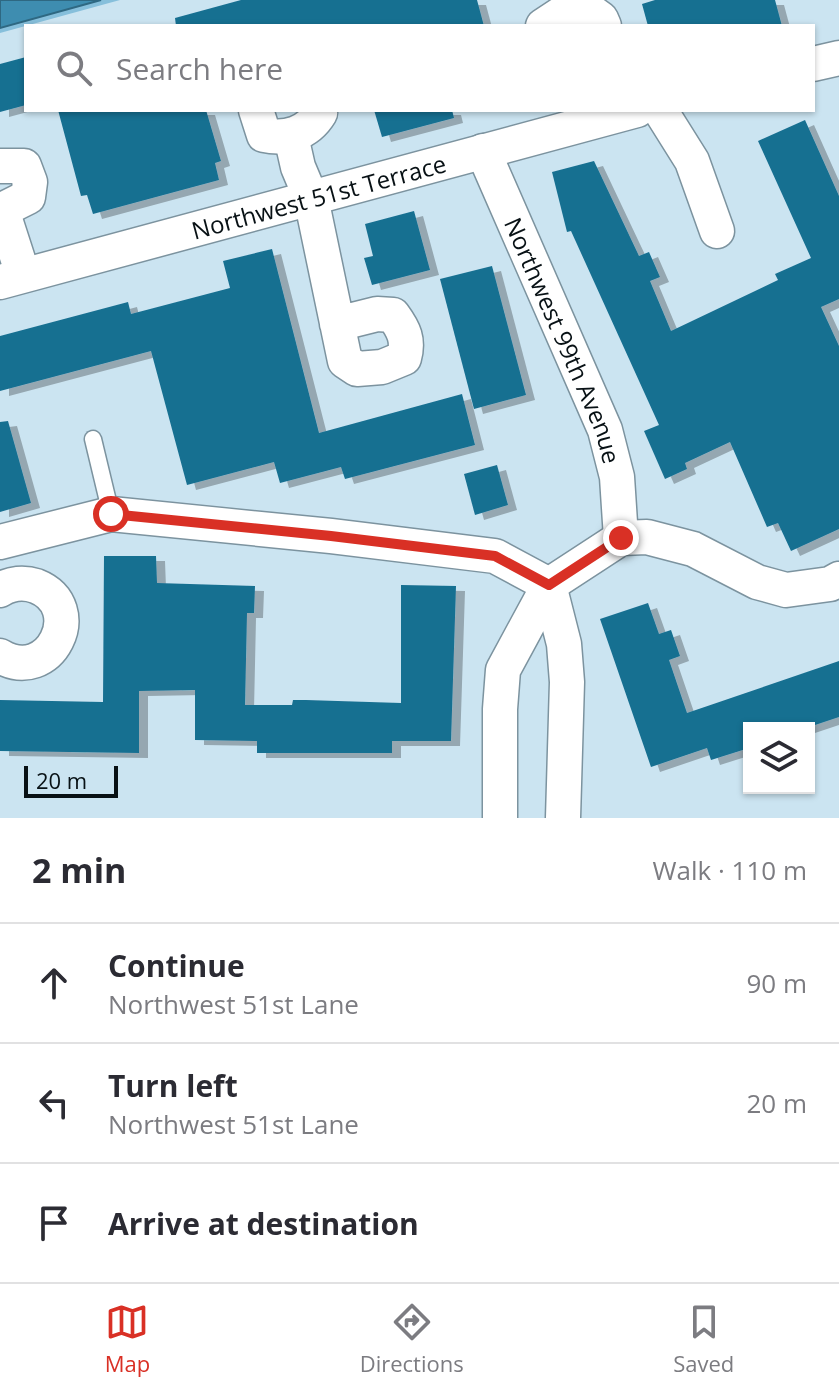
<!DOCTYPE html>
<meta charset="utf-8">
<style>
body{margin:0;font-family:"Open Sans",sans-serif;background:#f7f7f7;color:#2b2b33}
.controls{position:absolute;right:24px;bottom:24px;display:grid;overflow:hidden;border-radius:0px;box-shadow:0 2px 6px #0004}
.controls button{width:72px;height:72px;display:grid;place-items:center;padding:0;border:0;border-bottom:2px solid #e1e1e2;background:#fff;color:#2b2b33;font:40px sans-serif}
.scale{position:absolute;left:24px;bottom:20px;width:94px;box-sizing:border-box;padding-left:8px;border:4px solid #081115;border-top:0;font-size:22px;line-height:28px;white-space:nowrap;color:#081115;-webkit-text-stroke:6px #cbe4f1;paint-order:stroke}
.stop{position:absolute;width:24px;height:24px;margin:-18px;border:6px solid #d93025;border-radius:50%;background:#fff}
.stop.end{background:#d93025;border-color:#fff;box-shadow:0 2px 8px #0008}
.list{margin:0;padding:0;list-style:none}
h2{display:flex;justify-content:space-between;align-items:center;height:104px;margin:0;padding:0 32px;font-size:34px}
h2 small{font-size:26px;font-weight:400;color:#7c7c81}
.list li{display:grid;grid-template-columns:52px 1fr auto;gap:24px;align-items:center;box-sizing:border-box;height:120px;padding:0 32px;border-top:2px solid #e1e1e2}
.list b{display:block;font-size:30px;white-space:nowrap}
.list p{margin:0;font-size:26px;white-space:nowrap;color:#7c7c81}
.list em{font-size:26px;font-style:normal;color:#7c7c81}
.icon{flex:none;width:44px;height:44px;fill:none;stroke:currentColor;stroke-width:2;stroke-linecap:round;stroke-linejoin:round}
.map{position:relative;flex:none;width:839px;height:818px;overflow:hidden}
.search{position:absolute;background:#fff;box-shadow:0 2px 6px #0004;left:24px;right:24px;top:24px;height:88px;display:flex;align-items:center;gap:20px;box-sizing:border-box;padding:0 28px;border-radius:0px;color:#7c7c81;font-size:30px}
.sheet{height:464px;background:#fff}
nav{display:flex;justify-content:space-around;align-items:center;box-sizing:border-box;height:112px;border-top:2px solid #e1e1e2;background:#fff;font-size:22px;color:#7c7c81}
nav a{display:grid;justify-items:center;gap:4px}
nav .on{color:#d93025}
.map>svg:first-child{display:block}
</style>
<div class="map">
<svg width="839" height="818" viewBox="0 0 839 818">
<defs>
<filter id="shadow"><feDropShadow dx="9" dy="5" stdDeviation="0" flood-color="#0004"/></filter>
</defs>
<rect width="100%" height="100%" fill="#cbe4f1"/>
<!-- green -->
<path fill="#86bfdb" d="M0,0H120L0,33Z"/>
<!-- water -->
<path fill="#3e8db0" stroke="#2e6882" stroke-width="2" d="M0,0H101L0,28Z"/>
<!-- building -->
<g fill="#196f91" filter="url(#shadow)">
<path d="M241,0H477L484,26H176L175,18Z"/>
<path d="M655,0H775L782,26H648L642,4Z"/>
<path d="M26,57V105L0,112V64Z"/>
<path d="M58,110H206L221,161L215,163L219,180L93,214L87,195L81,196Z"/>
<path d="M374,110H452L454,118L382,137Z"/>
<path d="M805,120L839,196V299L821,307L839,346V529L791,551L778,523L767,527L730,442L685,463L687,469L665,479L644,431L659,425L571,231L567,232L552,172L594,161L639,256L649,252L660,277L650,281L671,331L778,280L775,274L811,258L758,141Z"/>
<path d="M414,211L430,270L372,285L364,258L373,256L365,224Z"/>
<path d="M272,249L319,433L462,394L475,445L345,479L341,467L280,483L274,462L187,485L151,351L0,391V336L128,302L131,314L230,288L223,261Z"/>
<path d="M492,266L526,395L474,409L440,279Z"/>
<path d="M8,421L31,503L0,512V422Z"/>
<path d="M497,465L508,505L475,515L464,474Z"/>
<path d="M104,556H156L157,583L255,586L254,613H247L245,705H292L293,700H306L401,703V585L456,586L451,741H392V753H257V741L195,740V690L139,691V753L0,751V700L103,702Z"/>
<path d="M648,603L659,634L671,630L680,656L669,660L687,713L839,661V717L806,728H749V748L711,760L707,748L651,767L600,619Z"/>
</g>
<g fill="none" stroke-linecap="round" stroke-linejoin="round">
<!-- lane casing -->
<g stroke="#7c939f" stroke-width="19">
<path id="lane" d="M93,439L111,514"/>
</g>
<!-- street casing -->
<g stroke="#7c939f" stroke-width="37">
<g id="street">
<path d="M543,26L561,14L590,11L601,19L604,26"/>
<path d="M813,64L839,58"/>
<path d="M256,110L264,135C286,140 308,133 320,113L318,110"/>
<path d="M660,110L692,161L717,231"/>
<path d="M291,136L298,167L311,198L345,361L357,369L382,367L404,358C409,340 404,330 393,315L377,314L337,324"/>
<path id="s1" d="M483,151L605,430L617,477L621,538"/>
<path d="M0,166H24L30,182L28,197L0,211"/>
<path d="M2,210L23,275"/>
<path id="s2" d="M0,282L637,110"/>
<path d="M0,542L111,514L331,536L495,556L549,585L621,538L647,537L693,549L757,582L786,590L830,584L839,579"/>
<path d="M549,585L564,644L567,682L563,818"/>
<path d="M0,590C11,583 24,582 36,586C89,607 50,686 0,656"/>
<path d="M500,818V709L503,670L549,585"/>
</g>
</g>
<!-- lane -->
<use href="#lane" stroke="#fff" stroke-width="16"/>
<!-- street -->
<use href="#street" stroke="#fff" stroke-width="34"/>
</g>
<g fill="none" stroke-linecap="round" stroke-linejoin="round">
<!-- route -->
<path stroke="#d93025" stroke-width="10" d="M111,514L331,536L495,556L549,585L621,538"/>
</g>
<g text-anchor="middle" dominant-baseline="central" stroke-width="6" stroke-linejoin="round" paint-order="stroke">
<!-- street labels -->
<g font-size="24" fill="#081115" stroke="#cbe4f1">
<text stroke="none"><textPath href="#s2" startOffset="330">Northwest 51st Terrace</textPath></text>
<text stroke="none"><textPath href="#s1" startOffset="206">Northwest 99th Avenue</textPath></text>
</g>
</g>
</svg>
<div class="controls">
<button><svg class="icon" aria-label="layers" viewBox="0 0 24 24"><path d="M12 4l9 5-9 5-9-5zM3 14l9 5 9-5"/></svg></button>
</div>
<div class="scale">20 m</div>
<div class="stop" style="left:111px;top:514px"></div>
<div class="stop end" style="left:621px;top:538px"></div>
<div class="search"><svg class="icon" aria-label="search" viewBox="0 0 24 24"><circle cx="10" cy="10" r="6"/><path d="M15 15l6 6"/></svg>Search here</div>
</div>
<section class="sheet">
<h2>2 min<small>Walk · 110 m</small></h2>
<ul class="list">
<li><svg class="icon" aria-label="ahead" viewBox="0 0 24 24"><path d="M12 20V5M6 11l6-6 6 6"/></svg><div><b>Continue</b><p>Northwest 51st Lane</p></div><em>90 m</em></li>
<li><svg class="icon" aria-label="left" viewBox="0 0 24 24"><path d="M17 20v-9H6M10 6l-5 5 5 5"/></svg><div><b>Turn left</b><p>Northwest 51st Lane</p></div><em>20 m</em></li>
<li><svg class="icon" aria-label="arrive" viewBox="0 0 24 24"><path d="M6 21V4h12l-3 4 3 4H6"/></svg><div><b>Arrive at destination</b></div></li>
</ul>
</section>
<nav>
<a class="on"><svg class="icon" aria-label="map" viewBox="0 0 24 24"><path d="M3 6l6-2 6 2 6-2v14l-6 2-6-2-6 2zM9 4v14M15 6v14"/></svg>Map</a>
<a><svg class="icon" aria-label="directions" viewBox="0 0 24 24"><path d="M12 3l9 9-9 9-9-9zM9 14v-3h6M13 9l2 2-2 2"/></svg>Directions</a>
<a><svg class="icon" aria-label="saved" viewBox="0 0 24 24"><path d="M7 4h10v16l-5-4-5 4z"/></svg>Saved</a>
</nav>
